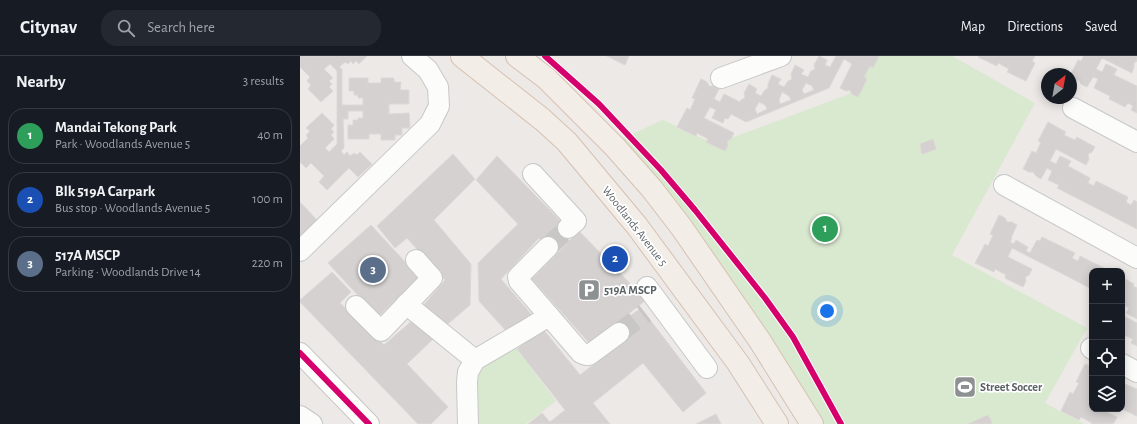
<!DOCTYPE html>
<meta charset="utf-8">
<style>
body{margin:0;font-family:"Alegreya Sans",sans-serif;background:#242831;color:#f1f3f6}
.controls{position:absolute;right:12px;bottom:12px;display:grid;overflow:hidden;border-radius:8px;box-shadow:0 2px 10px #0003}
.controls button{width:36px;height:36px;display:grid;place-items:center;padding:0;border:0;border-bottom:1px solid #363941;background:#171b24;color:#f1f3f6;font:20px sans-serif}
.compass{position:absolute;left:741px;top:12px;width:36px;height:36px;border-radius:50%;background:#171b24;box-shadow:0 2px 10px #0003;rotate:31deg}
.you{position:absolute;left:527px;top:255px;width:14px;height:14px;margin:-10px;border:3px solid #fff;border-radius:50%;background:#1a73e8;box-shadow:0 0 0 6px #1a73e833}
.badge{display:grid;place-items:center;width:26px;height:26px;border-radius:50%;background:#7c3aed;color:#fff;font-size:13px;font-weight:700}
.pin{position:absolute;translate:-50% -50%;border:2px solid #fff;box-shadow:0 1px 4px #0006}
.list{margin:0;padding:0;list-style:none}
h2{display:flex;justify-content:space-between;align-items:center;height:52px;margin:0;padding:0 16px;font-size:17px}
h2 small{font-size:13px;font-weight:400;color:#9ea1a6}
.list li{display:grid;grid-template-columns:26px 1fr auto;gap:12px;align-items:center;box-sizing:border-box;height:56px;margin:0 8px 8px;padding:0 8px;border:1px solid #363941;border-radius:16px}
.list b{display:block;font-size:15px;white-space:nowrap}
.list p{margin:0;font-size:13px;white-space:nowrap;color:#9ea1a6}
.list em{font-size:13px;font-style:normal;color:#9ea1a6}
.icon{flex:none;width:22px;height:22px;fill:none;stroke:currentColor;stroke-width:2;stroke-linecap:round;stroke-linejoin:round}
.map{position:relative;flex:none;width:837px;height:368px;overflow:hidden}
header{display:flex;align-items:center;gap:24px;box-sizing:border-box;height:56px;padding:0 20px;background:#171b24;border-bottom:1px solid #363941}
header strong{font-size:19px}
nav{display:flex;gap:22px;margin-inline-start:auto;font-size:14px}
.search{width:280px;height:36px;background:#242831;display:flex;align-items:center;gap:10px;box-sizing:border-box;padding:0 14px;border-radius:16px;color:#9ea1a6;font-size:15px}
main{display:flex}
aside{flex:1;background:#171b24}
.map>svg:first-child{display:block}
</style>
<header>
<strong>Citynav</strong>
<div class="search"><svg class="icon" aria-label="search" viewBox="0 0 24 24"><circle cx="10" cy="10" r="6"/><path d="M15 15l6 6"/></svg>Search here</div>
<nav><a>Map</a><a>Directions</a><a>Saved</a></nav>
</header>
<main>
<aside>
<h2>Nearby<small>3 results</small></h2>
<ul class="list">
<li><span class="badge" style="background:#2e9e5b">1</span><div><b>Mandai Tekong Park</b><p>Park · Woodlands Avenue 5</p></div><em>40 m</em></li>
<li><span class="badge" style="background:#1a4fb4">2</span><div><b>Blk 519A Carpark</b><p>Bus stop · Woodlands Avenue 5</p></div><em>100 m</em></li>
<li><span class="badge" style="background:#5c6f8a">3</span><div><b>517A MSCP</b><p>Parking · Woodlands Drive 14</p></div><em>220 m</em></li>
</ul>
</aside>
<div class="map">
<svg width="837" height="368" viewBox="0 0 837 368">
<rect width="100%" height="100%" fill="#ece9e6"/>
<!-- green -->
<g fill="#d9e9cf">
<path d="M571,0H652L735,47L652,199L787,272L745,347L784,368H513L312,87L363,64L415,88L549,38Z"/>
<path d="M211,285L256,345L226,368H166L172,318Z"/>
</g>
<!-- building -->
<g fill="#d4d1d0" stroke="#dcd8d6" fill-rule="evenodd">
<path d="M0,0H67L59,8L56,5L53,8L51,5L48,8L45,6L39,11L42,13V49H63V42H58V39H54V35H49V22H68V27H81V22H94V26H101L100,34H109V48H89V58L109,57L110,72H102V79H95V84H81V78H69V83H48V69H53V64H58V62H63V55H48V63H43L44,92L41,95L44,99L47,96L50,100L54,97L57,99L60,96L72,108L58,121L49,112L27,134L19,126L24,120L11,107L6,112L0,106V90L8,82L6,79L10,75L6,72L22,57L34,69L31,73L34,76L31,79L34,83L25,92L29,96L37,88V15L30,8L24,13L33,22L29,25L32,28L29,31L33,35L21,46L8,33L11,29L7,25L10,21L0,11Z"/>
<path d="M307,0H329L325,9Z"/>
<path d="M519,0L527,4L525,9L530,11L536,0H579L573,12L570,10L564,21L567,23L558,41L552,38L550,34L546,35L540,32L552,8L544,3L529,32L446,66L431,58L428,63L425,62L423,67L412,62L416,54L410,51L404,62L434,77L431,83L427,85L428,89L425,95L406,86L408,83L397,77L396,80L377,71L387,52L390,54L395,43L392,42L401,23L407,26L409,30H414L419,33L414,43L420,46L424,38L440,46L441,44L445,42L444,37L449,28L457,33L455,37L461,40L464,35L468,32V28L472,19L481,23L478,28L484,31L488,25L492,23L491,18L495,9L504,14L501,18L508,21L511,15L515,13L514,9ZM506,27L512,30L514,34L504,38L502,34ZM482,36L489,40L491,44L480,48L479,44ZM459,46L465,49L467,53L457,58L455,53Z"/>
<path d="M679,0H735L732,5L735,7L726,25L707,16L709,13L698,7L697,10L678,1Z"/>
<path d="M784,0H837V5L834,7V11L832,17L802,2L796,13L802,16L806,8L817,13L814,19L837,30V57L831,54L833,50L828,47L825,51L809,43L810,40L794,32L798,23L793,21L787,31L781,28L779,24L775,25L771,23V18L778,4L781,5Z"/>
<path d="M748,66L766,76L764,79L775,84L777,81L795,91L792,96L788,98L789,103L786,109L756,93L750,105L756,108L760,100L771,105L768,110L790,122L788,127L794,130L796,125L828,141L826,146L831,149L834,144L837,146V173L757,132L759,129L748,124L752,115L747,112L741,123L736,120L733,116H729L723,113L732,95L736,97L741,86L738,85Z"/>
<path d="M633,83L636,93L622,98L620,88Z"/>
<path d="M153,98L175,123L134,164L171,208L170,249L142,273L122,251L145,224L107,182L95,192L77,170Z"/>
<path d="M197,100L273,178L254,196L239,182L201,223L231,258L208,277L179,245L178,207L218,168L176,124Z"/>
<path d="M0,146L17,164L0,180Z"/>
<path d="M699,159L705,162L707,166H712L717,169L711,182H712L710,186L714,188L716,184L728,191L726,195L730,197L737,184L740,185L742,181L775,197L772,202L778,205L780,200L810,215H792V233L712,192L708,201L732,213L729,219L725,221L726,225L723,231L705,222L706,219L695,213L694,216L675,207L685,188L688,190L693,179L690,178Z"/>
<path d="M71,169L119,221L78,261L28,207Z"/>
<path d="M279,175L346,244L290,288L232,223Z"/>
<path d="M32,216L51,236L40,247L84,289L114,263L133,283L107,308L148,351L131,368H118L0,246V244Z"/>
<path d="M822,221L834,228L833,230L837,232V263L826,257L829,252L822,248Z"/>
<path d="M341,252L406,337L383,356L343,307L293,347L310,368H228L242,357L250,366L265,354L217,293L243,273L280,319L325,284L315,271Z"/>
<path d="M822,259L837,267V290L831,287L833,283L822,278Z"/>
<path d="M785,308L791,310L792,313V338L788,346L792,348V353H801L817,361L814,367L812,368H791L792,367L781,361L779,364L761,355L770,336L773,338L779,327L776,326Z"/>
<path d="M825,328L837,333V360L822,353V329L824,330Z"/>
<path d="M416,358L421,368H396Z"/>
<path d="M688,359L692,367L690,368H668Z"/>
</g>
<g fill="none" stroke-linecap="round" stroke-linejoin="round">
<!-- minor-tunnel -->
<g stroke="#c8c7c6" stroke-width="20" stroke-dasharray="20 10" stroke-linecap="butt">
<path d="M248,191L268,172"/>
<path d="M319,277L345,257"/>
</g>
<!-- minor casing -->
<g stroke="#c7c8c7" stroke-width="22">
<g id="minor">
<path d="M421,22L481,0"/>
<path d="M773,52L837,86"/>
<path d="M233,118L276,165L268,172"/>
<path d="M704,129L837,202"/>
<path d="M248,191L218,221L219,225L281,297L286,299H289L319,277"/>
<path d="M0,195L130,68L139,50L138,31L128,14L112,0"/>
<path d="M347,231L407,312"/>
<path d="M106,248L175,304"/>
<path d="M56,250L81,275L132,222L116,204"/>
<path d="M791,292L792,293"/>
<path d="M0,297L69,368"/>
<path d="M822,308L837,316"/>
<path d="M0,360L12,368"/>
<path d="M168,368L167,326L168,316L175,304L226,274L249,260"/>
</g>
</g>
<!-- major casing -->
<g stroke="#d6c1b2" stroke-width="24">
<g id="major">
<path d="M162,0L243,64L267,86L337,170L438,307L477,368"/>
<path d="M217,0L246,22L315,91L352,133L382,172L460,285L512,368"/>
</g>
</g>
<!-- minor -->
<use href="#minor" stroke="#fcfcfb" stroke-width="20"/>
<!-- major -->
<use href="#major" stroke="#f3ede7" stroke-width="22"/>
<!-- cycleway casing -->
<g stroke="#fff" stroke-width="8">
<g id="cycleway">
<path d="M245,0L299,48L361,114L395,154L465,242L493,281L541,368"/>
<path d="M0,297L69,368"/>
</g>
</g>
<!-- cycleway -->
<use href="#cycleway" stroke="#d6006c" stroke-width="6"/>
</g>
<!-- icons -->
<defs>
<g id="parking-square" transform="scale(1.15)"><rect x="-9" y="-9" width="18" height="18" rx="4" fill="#8e9192" stroke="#fff"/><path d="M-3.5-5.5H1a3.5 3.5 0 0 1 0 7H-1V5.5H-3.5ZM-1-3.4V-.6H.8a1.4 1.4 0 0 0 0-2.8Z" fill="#fff"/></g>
<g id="stadium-square" transform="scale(1.15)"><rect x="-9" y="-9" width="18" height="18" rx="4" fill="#8e9192" stroke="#fff"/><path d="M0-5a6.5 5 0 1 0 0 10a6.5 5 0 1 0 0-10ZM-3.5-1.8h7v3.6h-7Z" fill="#fff"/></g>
</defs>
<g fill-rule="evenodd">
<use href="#parking-square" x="289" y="234"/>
<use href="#stadium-square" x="665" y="331"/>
</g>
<g text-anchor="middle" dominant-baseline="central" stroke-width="3.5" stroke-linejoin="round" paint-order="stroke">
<!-- street labels -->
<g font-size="12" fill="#5b6265" stroke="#fff">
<text transform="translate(335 170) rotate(52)">Woodlands Avenue 5</text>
</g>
<!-- poi labels -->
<g font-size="12" font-weight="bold" fill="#5b6265" stroke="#fff" text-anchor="start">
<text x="304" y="234">519A MSCP</text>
<text x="680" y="331">Street Soccer</text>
</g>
</g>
</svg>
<div class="controls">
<button>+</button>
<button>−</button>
<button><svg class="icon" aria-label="locate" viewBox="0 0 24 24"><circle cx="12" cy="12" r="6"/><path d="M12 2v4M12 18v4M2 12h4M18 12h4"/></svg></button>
<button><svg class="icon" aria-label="layers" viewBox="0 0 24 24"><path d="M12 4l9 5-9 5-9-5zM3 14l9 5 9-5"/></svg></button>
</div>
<svg class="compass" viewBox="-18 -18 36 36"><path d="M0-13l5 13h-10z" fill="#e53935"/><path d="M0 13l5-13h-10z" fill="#9ea1a6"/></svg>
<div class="you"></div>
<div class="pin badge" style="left:525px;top:173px;background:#2e9e5b">1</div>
<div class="pin badge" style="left:315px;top:203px;background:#1a4fb4">2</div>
<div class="pin badge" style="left:73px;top:214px;background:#5c6f8a">3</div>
</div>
</main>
